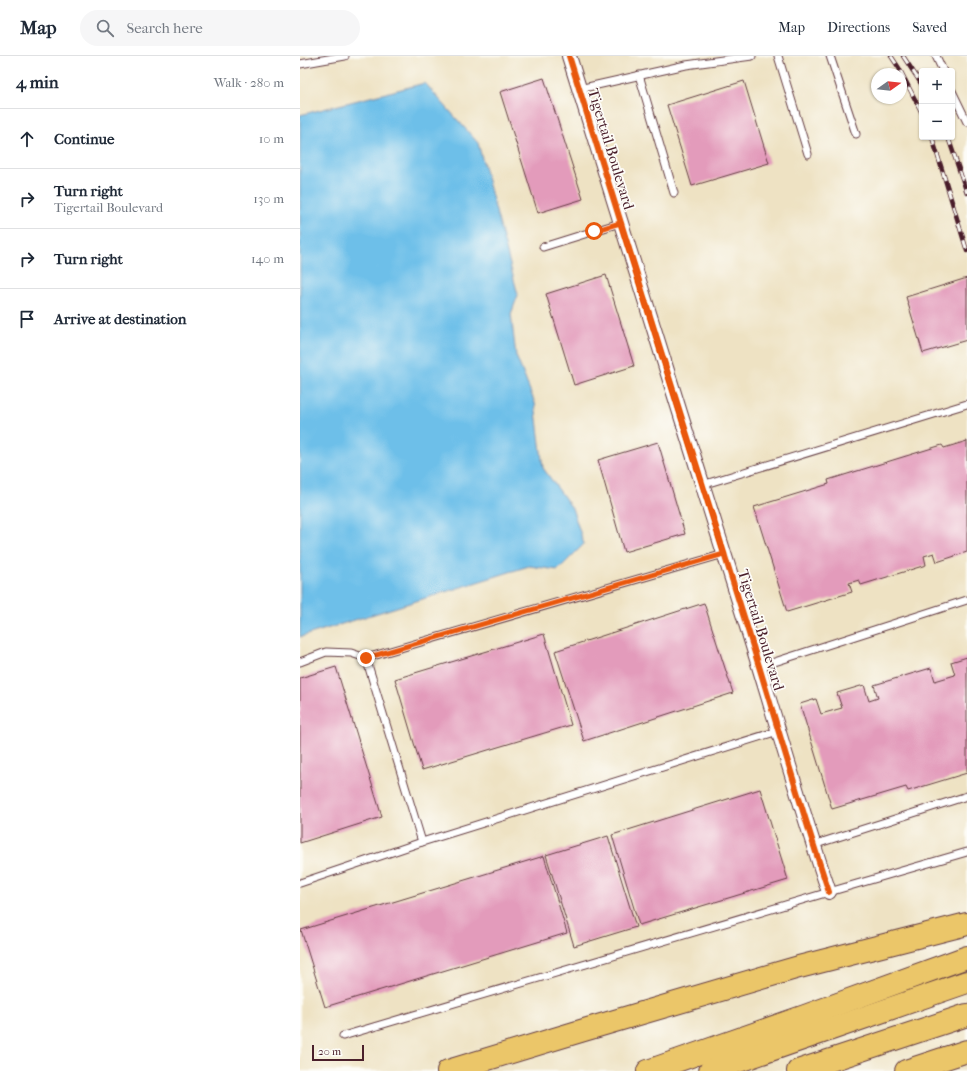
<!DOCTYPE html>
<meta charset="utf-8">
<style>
body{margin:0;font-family:"IM FELL French Canon",serif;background:#f6f6f7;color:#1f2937}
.controls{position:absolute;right:12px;top:12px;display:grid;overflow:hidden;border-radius:4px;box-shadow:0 1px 3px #0004}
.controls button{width:36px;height:36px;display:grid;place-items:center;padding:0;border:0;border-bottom:1px solid #e0e1e3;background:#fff;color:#1f2937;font:20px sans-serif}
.compass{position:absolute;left:571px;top:12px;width:36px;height:36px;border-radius:50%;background:#fff;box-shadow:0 1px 3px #0004;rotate:75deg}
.scale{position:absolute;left:12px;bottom:10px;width:52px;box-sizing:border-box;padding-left:4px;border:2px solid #4a1f2b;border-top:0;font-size:11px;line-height:14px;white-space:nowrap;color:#4a1f2b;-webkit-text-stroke:3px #fdfcf7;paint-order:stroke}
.stop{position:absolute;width:12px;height:12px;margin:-9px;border:3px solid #ea580c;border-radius:50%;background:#fff}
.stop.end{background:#ea580c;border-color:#fff;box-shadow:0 1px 4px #0008}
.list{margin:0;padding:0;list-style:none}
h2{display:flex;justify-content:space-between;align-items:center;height:52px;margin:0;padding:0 16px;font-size:17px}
h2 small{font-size:13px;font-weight:400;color:#747a83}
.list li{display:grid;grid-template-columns:26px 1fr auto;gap:12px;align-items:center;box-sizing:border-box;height:60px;padding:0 16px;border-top:1px solid #e0e1e3}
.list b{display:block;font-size:15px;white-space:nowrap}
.list p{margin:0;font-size:13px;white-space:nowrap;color:#747a83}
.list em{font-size:13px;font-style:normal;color:#747a83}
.icon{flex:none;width:22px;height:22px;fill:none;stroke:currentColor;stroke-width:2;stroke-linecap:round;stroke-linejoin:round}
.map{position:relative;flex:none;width:667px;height:1015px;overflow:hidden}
header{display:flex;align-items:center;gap:24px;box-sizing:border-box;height:56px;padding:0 20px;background:#fff;border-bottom:1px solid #e0e1e3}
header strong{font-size:19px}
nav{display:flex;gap:22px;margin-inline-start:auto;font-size:14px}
.search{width:280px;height:36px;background:#f6f6f7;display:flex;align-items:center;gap:10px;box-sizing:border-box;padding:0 14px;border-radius:22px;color:#747a83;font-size:15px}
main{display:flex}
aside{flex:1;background:#fff}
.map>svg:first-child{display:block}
</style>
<header>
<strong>Map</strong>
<div class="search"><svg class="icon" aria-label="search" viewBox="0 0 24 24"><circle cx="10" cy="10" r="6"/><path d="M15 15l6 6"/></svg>Search here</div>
<nav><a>Map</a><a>Directions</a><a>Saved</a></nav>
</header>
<main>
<aside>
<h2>4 min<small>Walk · 280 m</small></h2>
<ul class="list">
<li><svg class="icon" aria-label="ahead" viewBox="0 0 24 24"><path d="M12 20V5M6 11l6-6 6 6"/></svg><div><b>Continue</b></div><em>10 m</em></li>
<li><svg class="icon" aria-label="right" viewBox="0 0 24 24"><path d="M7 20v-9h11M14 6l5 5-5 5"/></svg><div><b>Turn right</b><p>Tigertail Boulevard</p></div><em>130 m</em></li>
<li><svg class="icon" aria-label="right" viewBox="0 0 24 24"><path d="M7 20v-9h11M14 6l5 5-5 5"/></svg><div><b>Turn right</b></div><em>140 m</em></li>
<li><svg class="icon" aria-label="arrive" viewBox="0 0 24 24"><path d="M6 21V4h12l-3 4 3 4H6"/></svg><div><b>Arrive at destination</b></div></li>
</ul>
</aside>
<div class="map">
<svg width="667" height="1015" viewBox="0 0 667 1015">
<rect width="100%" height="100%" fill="#fdfcf7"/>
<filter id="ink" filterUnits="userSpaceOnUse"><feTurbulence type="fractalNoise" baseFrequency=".025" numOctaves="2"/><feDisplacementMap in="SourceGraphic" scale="8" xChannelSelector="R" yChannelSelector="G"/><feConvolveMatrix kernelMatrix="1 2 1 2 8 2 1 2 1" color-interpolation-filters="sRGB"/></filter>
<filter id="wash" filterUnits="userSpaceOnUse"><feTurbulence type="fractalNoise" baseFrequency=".012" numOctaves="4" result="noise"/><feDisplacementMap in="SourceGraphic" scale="16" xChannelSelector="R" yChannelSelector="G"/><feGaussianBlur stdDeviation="0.9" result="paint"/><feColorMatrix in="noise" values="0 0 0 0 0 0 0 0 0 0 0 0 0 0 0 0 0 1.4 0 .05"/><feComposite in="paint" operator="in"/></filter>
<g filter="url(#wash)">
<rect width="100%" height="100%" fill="#eee2c3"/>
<!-- water -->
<path fill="#6dbfe9" stroke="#5c6f8a" d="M125,27L178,87L218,239L211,258L216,300L235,347L243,412L272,452L284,488L258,514L229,510L0,581V59Z"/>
<g id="blocks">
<!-- building -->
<g fill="#e39bbb">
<path d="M244,22L283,143L238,157L200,36Z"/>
<path d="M444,25L469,107L392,130L367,49Z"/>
<path d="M306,219L334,310L274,329L246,238Z"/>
<path d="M667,222V284L623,297L606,241Z"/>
<path d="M667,385V496L637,506L634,497L624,500L626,509L561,529L559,524L549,527L552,536L487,556L454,451L529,428L528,424L642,389L644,392Z"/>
<path d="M358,386L385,478L324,496L298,404Z"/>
<path d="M404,547L433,637L284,685L255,595Z"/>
<path d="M244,578L271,669L122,714L95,623Z"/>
<path d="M667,601V717L608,735L606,731L532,753L500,648L516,643L521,658L542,652L537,637L564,629L569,645L578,642L574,629L631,612L635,625L655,619L651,606Z"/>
<path d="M36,611L82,761L0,787V622Z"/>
<path d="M460,733L488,824L339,869L312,779Z"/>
<path d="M308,780L336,871L274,890L246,799Z"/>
<path d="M244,800L267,877L25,951L1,874Z"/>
</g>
</g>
</g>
<g filter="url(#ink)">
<use href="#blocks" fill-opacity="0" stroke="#633c42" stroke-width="1"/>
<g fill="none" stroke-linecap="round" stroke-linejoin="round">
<!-- lane casing -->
<g stroke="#633c42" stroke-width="9">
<g id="lane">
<path d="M478,0L508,98"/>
<path d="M530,0L556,78"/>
<path d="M636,0L643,15"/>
<path d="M0,8L45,0"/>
<path d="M339,19L374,137"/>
<path d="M279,33L386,9L452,0"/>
<path d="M652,35L667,66"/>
<path d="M243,191L320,167"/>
<path d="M402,429L667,348"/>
<path d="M0,606L26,596L51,597L66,602"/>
<path d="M459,611L667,544"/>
<path d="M122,786L66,602L424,498"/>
<path d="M513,789L667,740"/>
<path d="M0,827L122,786L478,675"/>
<path d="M43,980L529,836L667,796"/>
</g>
</g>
<!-- street casing -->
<g stroke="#633c42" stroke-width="16">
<path id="street" d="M269,0C326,186 385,372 443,558C472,651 498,744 529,836"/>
</g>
<!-- highway casing -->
<g stroke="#633c42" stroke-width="24">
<g id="highway">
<path d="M148,1015L284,974L499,911L667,868"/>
<path d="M348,1015L505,960L667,901"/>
<path d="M410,1015L667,926"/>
<path d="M498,1015L667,959"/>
<path d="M606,1015L667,995"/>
</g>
</g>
<!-- lane -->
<use href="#lane" stroke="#fff" stroke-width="7"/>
<!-- street -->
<use href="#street" stroke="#fff" stroke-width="14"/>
<!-- highway -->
<use href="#highway" stroke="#ebc669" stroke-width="22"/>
<!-- rail casing -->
<g stroke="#4a1f2b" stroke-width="4.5">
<g id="rail">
<path d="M591,0L599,12L622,57"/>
<path d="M603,0L622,29"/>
<path d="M632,81L667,195"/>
<path d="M648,81L667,137"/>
</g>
</g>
<!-- rail -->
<use href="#rail" stroke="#fdfcf7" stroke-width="3" stroke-dasharray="9" stroke-linecap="butt"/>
<!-- cycleway casing -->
<g stroke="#fdfcf7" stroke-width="8">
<path id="cycleway" d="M269,0C326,186 385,372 443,558C472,651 498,744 529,836"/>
</g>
<!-- cycleway -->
<use href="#cycleway" stroke="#e8590c" stroke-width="6"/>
</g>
</g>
<g fill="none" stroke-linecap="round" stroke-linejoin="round" filter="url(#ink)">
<!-- route -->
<path stroke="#ea580c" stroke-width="5" d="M66,602L424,498L320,167L294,175"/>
</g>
<g text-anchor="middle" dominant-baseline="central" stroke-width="3.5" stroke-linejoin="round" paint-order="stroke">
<!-- street labels -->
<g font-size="15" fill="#4a1f2b" stroke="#fdfcf7">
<text transform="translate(311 93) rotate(73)">Tigertail Boulevard</text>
<text transform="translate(461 574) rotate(73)">Tigertail Boulevard</text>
</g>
</g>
</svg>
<div class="controls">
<button>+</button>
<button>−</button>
</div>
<svg class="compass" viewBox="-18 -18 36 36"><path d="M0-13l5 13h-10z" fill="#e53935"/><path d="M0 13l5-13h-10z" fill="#747a83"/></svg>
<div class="scale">20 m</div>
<div class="stop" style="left:294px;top:175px"></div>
<div class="stop end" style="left:66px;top:602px"></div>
</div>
</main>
